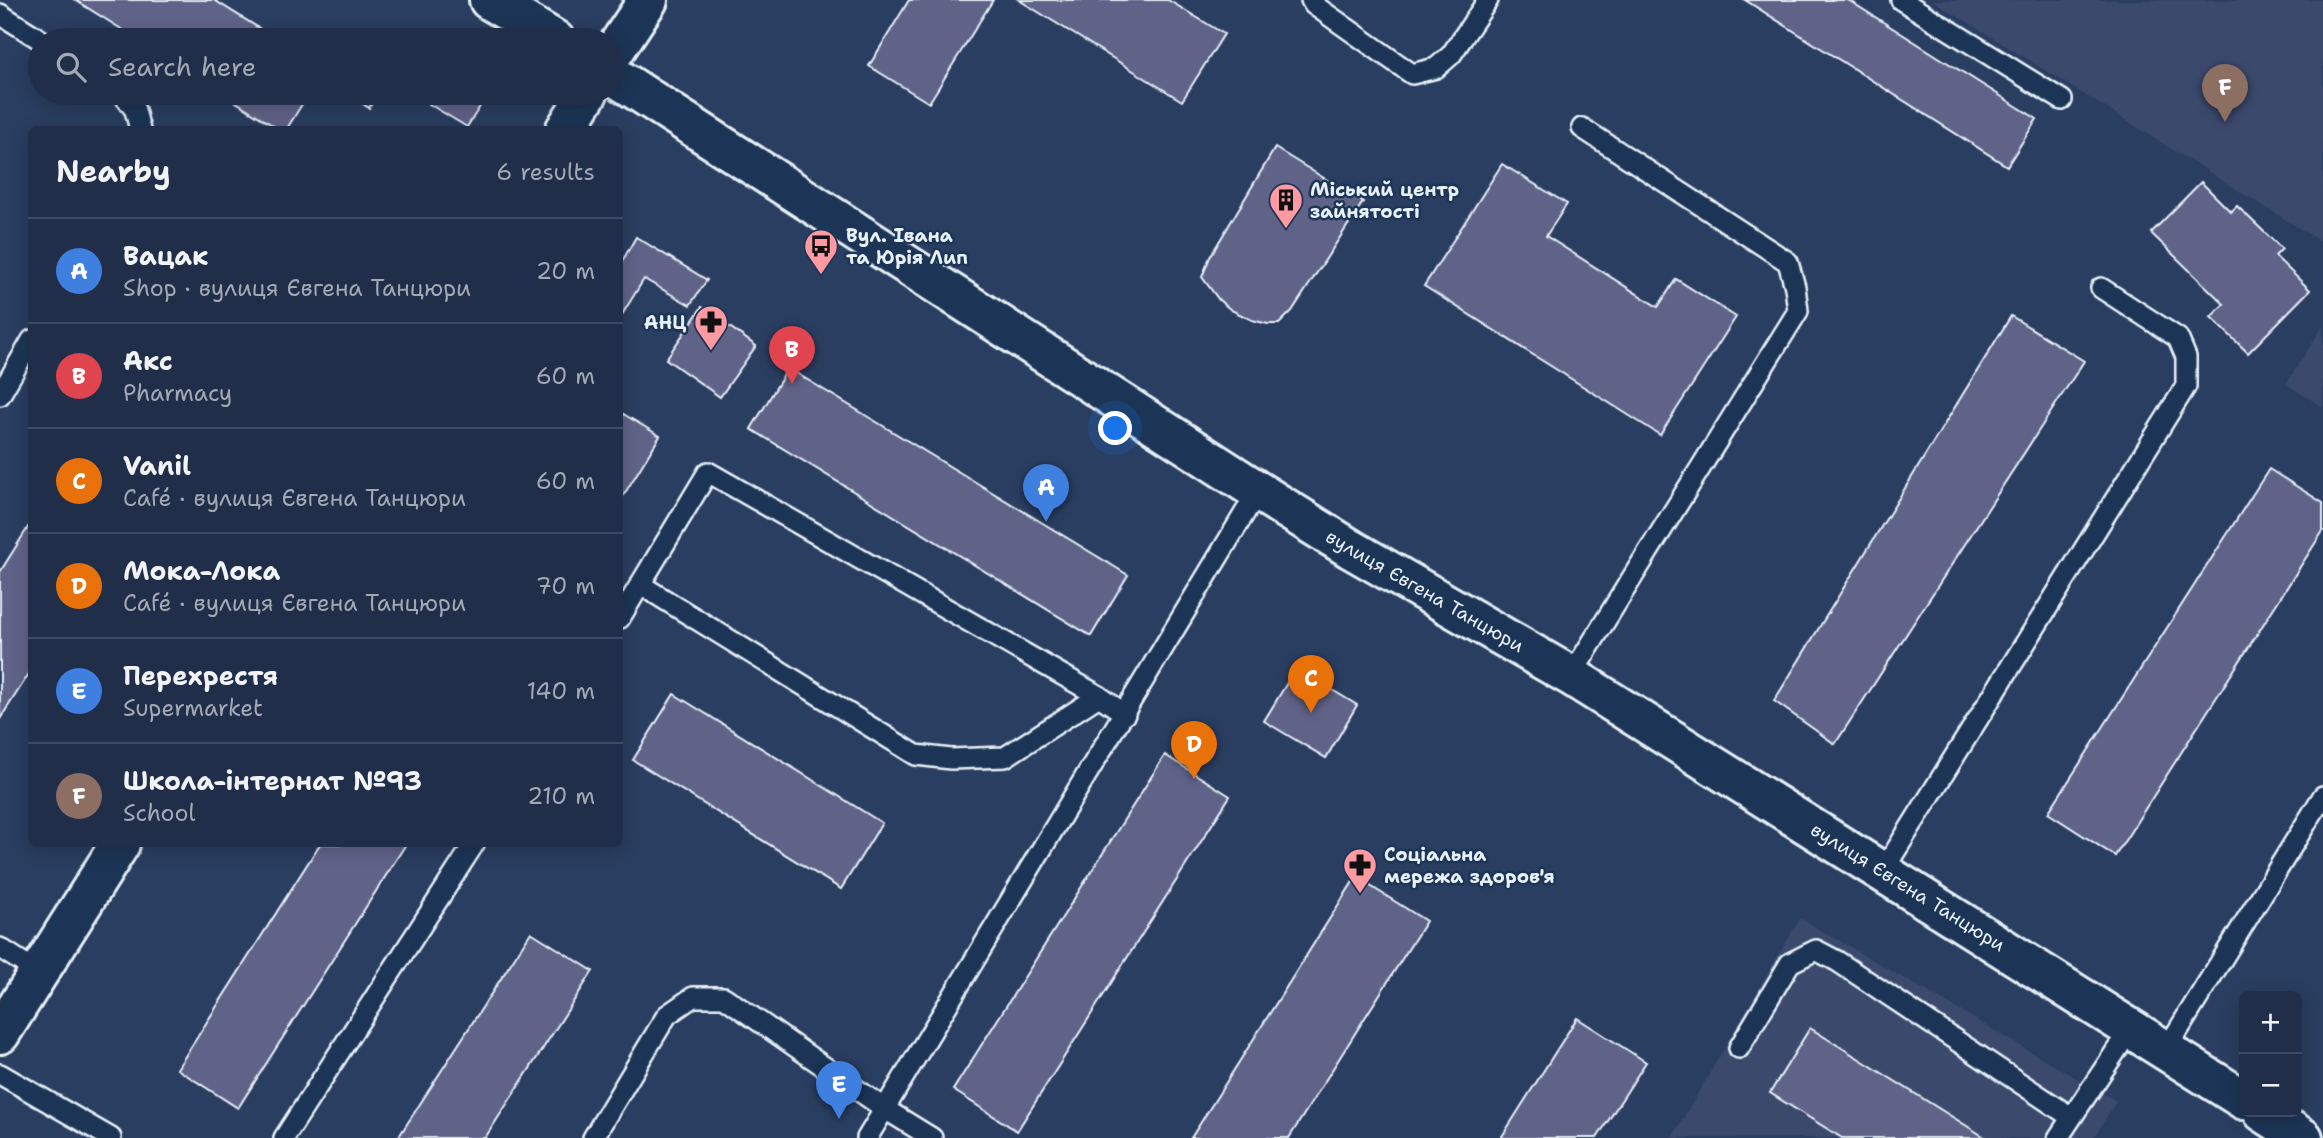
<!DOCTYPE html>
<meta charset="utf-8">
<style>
body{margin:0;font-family:"Shantell Sans",sans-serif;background:#2d3a53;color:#f1f3f6}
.controls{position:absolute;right:21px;bottom:21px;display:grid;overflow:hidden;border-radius:10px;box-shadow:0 4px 18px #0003}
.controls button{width:63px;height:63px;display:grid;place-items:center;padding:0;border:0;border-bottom:2px solid #3d4a61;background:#202e49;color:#f1f3f6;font:35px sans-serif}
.you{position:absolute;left:1116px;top:429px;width:24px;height:24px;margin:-18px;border:5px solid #fff;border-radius:50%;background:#1a73e8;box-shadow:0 0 0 10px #1a73e833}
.badge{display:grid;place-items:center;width:46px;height:46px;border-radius:50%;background:#e797bd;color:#fff;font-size:23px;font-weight:700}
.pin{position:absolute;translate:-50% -58px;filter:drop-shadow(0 2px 4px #0008)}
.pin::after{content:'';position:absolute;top:37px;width:24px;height:21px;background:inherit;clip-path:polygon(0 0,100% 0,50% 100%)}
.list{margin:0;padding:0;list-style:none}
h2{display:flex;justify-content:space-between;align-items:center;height:91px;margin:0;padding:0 28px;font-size:30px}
h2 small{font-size:23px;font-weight:400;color:#a2a8b4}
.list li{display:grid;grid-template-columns:46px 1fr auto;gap:21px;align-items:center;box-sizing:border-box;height:105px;padding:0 28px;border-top:2px solid #3d4a61}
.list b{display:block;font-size:26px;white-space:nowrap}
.list p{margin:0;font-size:23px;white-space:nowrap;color:#a2a8b4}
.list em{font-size:23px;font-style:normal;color:#a2a8b4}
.icon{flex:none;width:38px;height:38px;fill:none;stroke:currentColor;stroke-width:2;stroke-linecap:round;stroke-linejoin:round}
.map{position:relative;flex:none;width:2323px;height:1138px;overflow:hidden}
.search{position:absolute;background:#202e49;box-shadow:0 4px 18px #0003;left:28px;top:28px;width:595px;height:77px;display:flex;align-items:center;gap:18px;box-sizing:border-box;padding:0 24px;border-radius:38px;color:#a2a8b4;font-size:26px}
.panel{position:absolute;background:#202e49;box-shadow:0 4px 18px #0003;left:28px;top:126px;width:595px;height:721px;border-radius:10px}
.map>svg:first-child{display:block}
</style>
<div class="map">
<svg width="2323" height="1138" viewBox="0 0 2323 1138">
<rect width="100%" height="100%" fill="#2a3e61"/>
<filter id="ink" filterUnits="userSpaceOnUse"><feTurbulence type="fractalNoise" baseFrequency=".0143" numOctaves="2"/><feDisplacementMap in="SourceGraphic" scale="14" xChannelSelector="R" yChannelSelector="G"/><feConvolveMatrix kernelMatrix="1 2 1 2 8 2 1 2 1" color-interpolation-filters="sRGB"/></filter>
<g filter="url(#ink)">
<!-- built -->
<g fill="#3a496d">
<path d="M1932,0H2323V243Z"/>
<path d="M2323,326V407L2286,384Z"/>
<path d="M1800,918L2116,1101L2094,1138H1672Z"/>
</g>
<!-- building -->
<g fill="#606388" stroke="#e8f1f8" stroke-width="2">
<path d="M75,0H214L278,40H139Z"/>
<path d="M909,0H993L929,103L869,66Z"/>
<path d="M1019,0H1168L1224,34L1182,101Z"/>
<path d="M1745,0H1848L2037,119L2007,166Z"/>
<path d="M222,93H309L286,130H280Z"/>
<path d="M346,93H379L369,108Z"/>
<path d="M436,93H486L488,94L467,127L429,104Z"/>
<path d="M1275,148L1363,202L1292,311L1279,324H1268L1252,320L1231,310L1219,300L1202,277L1210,257Z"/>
<path d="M1502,164L1567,204L1546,236L1658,307L1676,279L1736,317L1660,435L1424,286Z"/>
<path d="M2201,182L2231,212L2237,206L2282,249L2275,256L2310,290L2248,353L2211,317L2224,304L2151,233Z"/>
<path d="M636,237L707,280L690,305L644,279L620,318V265Z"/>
<path d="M702,307L756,346L720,397L666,359Z"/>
<path d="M2011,316L2084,361L1835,744L1774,701Z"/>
<path d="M788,368L1128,575L1091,636L751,429Z"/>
<path d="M620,412L660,436L620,501Z"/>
<path d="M2269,469L2323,503V531L2115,856L2048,813Z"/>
<path d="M32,521V669L0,719V572Z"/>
<path d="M1296,668L1357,705L1326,758L1264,721Z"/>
<path d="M674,694L882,823L841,889L633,760Z"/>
<path d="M1165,755L1230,796L1017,1131L953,1090Z"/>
<path d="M320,844H406L238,1108L177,1069Z"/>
<path d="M1356,877L1426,921L1289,1138H1191Z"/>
<path d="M531,932L593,971L485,1138H398Z"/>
<path d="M1577,1018L1646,1062L1597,1138H1501Z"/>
<path d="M1810,1028L1986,1138H1842L1770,1093Z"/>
</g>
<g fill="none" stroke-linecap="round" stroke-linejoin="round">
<!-- service casing -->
<g stroke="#e8f1f8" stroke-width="24">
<g id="service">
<path d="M1311,0L1314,5L1412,74L1436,68L1451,55L1488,0"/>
<path d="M1901,0L2062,100"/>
<path d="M0,14L41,40"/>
<path d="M122,93L135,110L140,130"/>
<path d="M0,395L32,340"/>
<path d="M641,585L916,755L951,759L1005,757L1099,696"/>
<path d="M620,618L708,472L1099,696L1125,714"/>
<path d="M1571,676L1798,311L1795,287L1788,262L1582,128"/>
<path d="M1883,871L2186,386V357L2178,338L2101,288"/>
<path d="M0,948L39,973"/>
<path d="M1739,1048L1790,963L1816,950L1837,961L2071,1117"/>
<path d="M2166,1050L2323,796"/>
<path d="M0,1074L111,1138"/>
<path d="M284,1138L474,844"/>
<path d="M593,1138L667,1015L693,997H724L885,1109L932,1138"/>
<path d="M867,1138L1258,491"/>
<path d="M2058,1138L2132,1027"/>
</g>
</g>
<!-- tertiary casing -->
<g stroke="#e8f1f8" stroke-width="44">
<g id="tertiary">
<path d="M489,0L555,40"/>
<path d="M611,56L648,0"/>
<path d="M611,74L1258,491L1351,549L1571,676L2244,1100"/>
<path d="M565,130L588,93"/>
<path d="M0,1034L120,844"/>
<path d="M2263,1112L2303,1138"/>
</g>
</g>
<!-- service -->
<use href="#service" stroke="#1d3557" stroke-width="19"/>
<!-- tertiary -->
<use href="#tertiary" stroke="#1d3557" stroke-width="38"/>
</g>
</g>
<!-- icons -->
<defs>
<g id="building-pin" transform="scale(1.75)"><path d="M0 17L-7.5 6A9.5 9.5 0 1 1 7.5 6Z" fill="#ff9aa2" stroke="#1d3557"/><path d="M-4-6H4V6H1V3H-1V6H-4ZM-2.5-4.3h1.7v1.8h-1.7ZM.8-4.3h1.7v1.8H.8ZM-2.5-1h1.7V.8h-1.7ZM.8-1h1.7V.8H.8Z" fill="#111"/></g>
<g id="bus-pin" transform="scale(1.75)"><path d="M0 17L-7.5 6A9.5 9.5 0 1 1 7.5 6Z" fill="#ff9aa2" stroke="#1d3557"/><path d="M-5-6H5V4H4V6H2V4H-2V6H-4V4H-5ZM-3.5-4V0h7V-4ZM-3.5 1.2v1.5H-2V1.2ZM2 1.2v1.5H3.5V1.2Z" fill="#111"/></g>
<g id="pharmacy-pin" transform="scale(1.75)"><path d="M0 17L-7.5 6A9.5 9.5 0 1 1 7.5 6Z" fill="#ff9aa2" stroke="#1d3557"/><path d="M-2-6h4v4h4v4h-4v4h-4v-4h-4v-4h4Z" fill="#111"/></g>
</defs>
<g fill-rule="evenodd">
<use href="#building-pin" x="1286" y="200"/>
<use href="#bus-pin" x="821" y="246"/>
<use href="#pharmacy-pin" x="711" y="322"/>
<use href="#pharmacy-pin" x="1360" y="865"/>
</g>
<g text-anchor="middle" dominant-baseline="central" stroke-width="5" stroke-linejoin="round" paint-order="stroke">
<!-- poi labels -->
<g font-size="19" font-weight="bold" fill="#e8f1f8" stroke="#1d3557" text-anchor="start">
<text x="1310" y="189">Міський центр<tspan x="1310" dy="22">зайнятості</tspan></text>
<text x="846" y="235">Вул. Івана<tspan x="846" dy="22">та Юрія Лип</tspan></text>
<text x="686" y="322" text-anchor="end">АНЦ</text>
<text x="1384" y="854">Соціальна<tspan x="1384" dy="22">мережа здоров'я</tspan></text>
</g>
<!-- street labels -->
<g font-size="19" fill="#e8f1f8" stroke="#1d3557">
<text transform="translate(1425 591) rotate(30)">вулиця Євгена Танцюри</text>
<text transform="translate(1908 887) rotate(32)">вулиця Євгена Танцюри</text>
</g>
</g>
</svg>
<div class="controls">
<button>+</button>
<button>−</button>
</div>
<div class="you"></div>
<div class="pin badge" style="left:1046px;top:522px;background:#3f7fe0">A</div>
<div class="pin badge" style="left:792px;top:384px;background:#e0444e">B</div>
<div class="pin badge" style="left:1311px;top:713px;background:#e8710a">C</div>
<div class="pin badge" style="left:1194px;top:779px;background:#e8710a">D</div>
<div class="pin badge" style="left:839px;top:1119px;background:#3f7fe0">E</div>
<div class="pin badge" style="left:2225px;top:122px;background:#8d6e63">F</div>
<div class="search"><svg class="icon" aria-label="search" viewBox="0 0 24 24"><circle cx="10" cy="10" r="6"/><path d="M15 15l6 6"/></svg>Search here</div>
<section class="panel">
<h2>Nearby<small>6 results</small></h2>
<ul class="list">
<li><span class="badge" style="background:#3f7fe0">A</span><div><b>Вацак</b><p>Shop · вулиця Євгена Танцюри</p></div><em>20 m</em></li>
<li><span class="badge" style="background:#e0444e">B</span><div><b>Акс</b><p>Pharmacy</p></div><em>60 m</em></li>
<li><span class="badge" style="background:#e8710a">C</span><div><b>Vanil</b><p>Café · вулиця Євгена Танцюри</p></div><em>60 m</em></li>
<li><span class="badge" style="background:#e8710a">D</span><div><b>Мока-Лока</b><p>Café · вулиця Євгена Танцюри</p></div><em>70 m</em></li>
<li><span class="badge" style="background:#3f7fe0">E</span><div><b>Перехрестя</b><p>Supermarket</p></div><em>140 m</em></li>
<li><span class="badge" style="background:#8d6e63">F</span><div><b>Школа-інтернат №93</b><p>School</p></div><em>210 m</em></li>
</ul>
</section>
</div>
